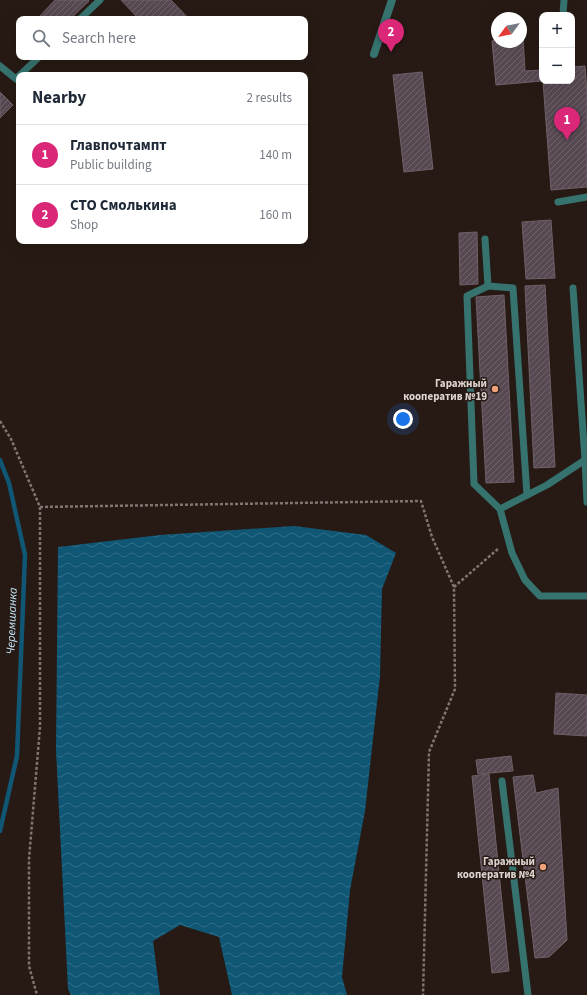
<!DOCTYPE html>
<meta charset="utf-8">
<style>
body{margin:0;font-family:"Source Sans 3",sans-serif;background:#f6f6f7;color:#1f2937}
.controls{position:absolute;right:12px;top:12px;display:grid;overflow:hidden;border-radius:8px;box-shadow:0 4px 16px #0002}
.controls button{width:36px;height:36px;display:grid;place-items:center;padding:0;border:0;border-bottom:1px solid #e0e1e3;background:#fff;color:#1f2937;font:20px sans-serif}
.compass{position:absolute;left:491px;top:12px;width:36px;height:36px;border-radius:50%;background:#fff;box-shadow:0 4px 16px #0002;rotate:237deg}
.you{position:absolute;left:403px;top:419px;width:14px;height:14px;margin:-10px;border:3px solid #fff;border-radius:50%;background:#1a73e8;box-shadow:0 0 0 6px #1a73e833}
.badge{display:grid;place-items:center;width:26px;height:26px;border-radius:50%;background:#db2777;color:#fff;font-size:13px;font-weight:700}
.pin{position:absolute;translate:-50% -33px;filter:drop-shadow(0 1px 2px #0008)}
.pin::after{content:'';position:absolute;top:21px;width:14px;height:12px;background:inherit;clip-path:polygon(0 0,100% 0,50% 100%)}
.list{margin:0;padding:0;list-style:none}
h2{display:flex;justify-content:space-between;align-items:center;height:52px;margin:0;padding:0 16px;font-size:17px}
h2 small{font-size:13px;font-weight:400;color:#747a83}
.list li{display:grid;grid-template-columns:26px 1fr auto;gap:12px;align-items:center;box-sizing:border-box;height:60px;padding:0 16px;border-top:1px solid #e0e1e3}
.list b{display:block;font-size:15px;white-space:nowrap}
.list p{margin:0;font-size:13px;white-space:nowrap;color:#747a83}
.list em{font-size:13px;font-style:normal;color:#747a83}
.icon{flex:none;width:22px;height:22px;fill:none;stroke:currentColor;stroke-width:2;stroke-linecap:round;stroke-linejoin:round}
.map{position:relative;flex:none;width:587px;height:995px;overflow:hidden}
.search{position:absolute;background:#fff;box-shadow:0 4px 16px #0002;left:16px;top:16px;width:292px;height:44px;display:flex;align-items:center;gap:10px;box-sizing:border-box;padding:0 14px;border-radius:8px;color:#747a83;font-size:15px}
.panel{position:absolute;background:#fff;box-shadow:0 4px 16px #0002;left:16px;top:72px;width:292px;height:172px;border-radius:8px}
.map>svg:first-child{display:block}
</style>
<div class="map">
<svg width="587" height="995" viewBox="0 0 587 995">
<defs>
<pattern id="water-waves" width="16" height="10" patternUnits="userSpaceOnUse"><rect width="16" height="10" fill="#0f5775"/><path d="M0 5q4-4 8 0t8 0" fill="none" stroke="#326e88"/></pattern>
<pattern id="building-hatch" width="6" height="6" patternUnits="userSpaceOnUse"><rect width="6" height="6" fill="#574952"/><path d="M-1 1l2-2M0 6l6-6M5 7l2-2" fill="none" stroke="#6f626a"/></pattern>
</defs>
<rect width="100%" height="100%" fill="#271a14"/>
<!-- water -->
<path fill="url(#water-waves)" d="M294,526L366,535L396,553L382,589L380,676L365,811L350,890L342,977L347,995H232L219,937L180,925L153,941L160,995H71L68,989L56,750L58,547L160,535Z"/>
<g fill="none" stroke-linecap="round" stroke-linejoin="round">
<!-- stream -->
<path stroke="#0f5775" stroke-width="4.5" d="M0,460L9,483L25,555L17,756L0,831"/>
</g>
<!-- building -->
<g fill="url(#building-hatch)" stroke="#6f6169">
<path d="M55,0H88L89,1L70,19H37Z"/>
<path d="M121,0H171L189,19H139Z"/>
<path d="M521,38H523L525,71L542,70V81L496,85L492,41L497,40V42H521Z"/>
<path d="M585,66L587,93V187L551,190L543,81H572V67Z"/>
<path d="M422,72L433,169L404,172L393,75Z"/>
<path d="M0,92L13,105L0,118Z"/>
<path d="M551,220L555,278L526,279L522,222Z"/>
<path d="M477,232L478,284L460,285L459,233Z"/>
<path d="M545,285L555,467L534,468L525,286Z"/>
<path d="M504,295L514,482L486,483L476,297Z"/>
<path d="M556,693L587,695V736L554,734Z"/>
<path d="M511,756L513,771L478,774L476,760Z"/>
<path d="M489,774L509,971L492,973L472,776Z"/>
<path d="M533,775L536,793L558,788L567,940L549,957L535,958L513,777Z"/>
</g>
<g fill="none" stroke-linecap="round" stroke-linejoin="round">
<!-- path -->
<g stroke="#807570" stroke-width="2.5" stroke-dasharray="3 2" stroke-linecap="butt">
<path d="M0,421L11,439L40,507V727L29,859V966L37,995"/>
<path d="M40,507L421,501L432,537L454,587L455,689L429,752L423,995"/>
<path d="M454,587L499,548"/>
</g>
<!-- lane -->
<g stroke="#36736f" stroke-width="7">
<path d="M563,15L564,0"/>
<path d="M80,19L100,0"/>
<path d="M0,66L16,79L19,76"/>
<path d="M20,75L39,57"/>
<path d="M558,202L587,197"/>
<path d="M485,239L488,286"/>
<path d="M573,288L585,460L547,485L500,509L512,553L525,580L540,596H587"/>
<path d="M587,459L585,460L587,502"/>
<path d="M500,509L474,484L467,296L488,286L513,288L527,495"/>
<path d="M502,781L528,995"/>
</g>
<!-- street -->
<path stroke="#36736f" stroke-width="8" d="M374,54L392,0"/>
</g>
<!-- markers -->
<g fill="#f0a278" stroke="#271a14" stroke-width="1.5">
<circle cx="495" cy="389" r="4"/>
<circle cx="543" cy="867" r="4"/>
</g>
<g text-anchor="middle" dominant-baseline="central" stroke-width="3" stroke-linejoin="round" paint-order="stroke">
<!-- poi labels -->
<g font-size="11" font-weight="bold" fill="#ded5d1" stroke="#271a14" text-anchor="end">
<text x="487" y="383">Гаражный<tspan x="487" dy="13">кооператив №19</tspan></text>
<text x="535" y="861">Гаражный<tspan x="535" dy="13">кооператив №4</tspan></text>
</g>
<!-- water labels -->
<g font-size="12" font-style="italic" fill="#c0e2f5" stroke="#271a14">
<text transform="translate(12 621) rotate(-88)">Черемшанка</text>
</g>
</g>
</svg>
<div class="controls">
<button>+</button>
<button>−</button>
</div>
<svg class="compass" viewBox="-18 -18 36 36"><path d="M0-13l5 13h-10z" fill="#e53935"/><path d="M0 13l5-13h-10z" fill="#747a83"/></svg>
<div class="you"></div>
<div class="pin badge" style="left:567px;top:140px">1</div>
<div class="pin badge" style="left:391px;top:52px">2</div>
<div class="search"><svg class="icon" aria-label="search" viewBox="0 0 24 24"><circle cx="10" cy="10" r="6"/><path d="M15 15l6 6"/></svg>Search here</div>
<section class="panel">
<h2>Nearby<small>2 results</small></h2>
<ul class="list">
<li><span class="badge">1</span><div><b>Главпочтампт</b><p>Public building</p></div><em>140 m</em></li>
<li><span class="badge">2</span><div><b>СТО Смолькина</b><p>Shop</p></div><em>160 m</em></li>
</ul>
</section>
</div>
